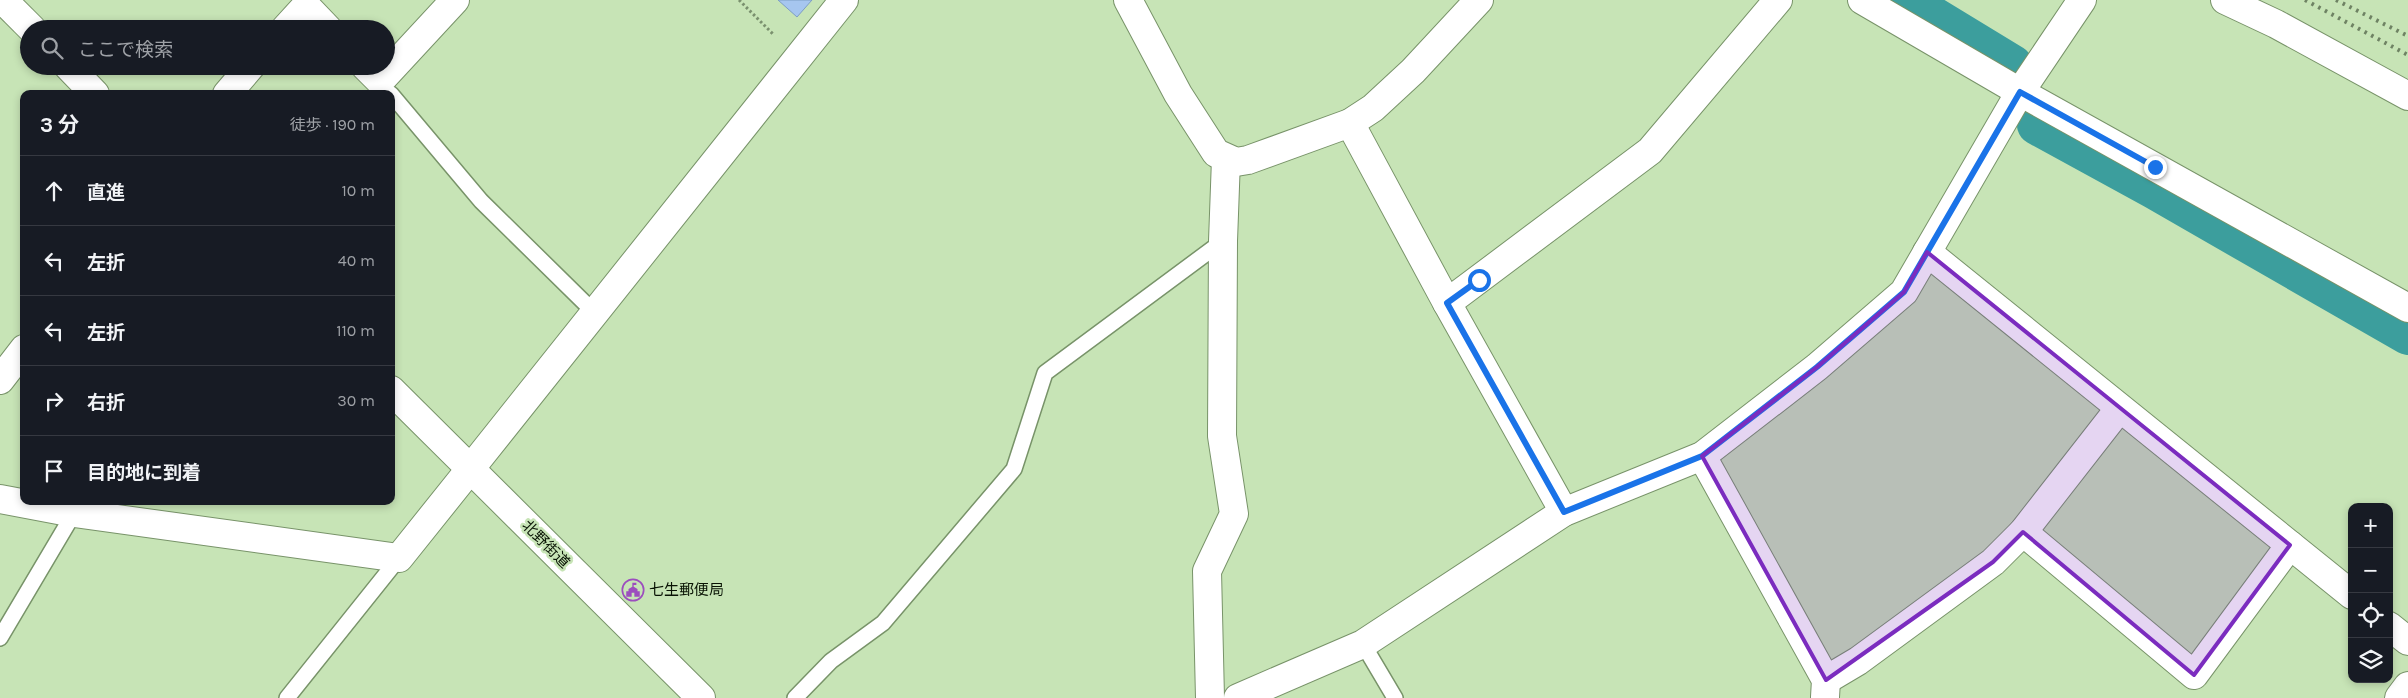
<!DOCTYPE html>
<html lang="ja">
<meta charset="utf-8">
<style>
body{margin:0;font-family:Karla,"Noto Sans JP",sans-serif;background:#242831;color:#f1f3f6}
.controls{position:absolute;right:15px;bottom:15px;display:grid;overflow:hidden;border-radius:10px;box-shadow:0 2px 8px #0003}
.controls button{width:45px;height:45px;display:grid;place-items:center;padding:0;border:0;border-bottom:1px solid #363941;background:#171b24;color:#f1f3f6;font:25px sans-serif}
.stop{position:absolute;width:15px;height:15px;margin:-11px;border:4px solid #1a73e8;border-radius:50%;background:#fff}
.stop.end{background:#1a73e8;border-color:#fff;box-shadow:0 1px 5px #0008}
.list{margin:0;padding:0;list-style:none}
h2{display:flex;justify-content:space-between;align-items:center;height:65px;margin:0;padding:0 20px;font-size:21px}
h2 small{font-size:16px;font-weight:400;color:#9ea1a6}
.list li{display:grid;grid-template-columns:32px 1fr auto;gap:15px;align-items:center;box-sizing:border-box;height:70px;padding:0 20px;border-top:1px solid #363941}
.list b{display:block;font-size:19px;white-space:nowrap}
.list em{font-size:16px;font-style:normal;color:#9ea1a6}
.icon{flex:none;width:28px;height:28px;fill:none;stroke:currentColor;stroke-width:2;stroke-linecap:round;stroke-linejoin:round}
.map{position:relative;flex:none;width:2408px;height:698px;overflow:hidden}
.search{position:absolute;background:#171b24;box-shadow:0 2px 8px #0003;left:20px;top:20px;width:375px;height:55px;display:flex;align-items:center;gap:12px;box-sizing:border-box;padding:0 18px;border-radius:28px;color:#9ea1a6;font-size:19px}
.panel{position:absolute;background:#171b24;box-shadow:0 2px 8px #0003;left:20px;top:90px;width:375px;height:415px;border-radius:10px}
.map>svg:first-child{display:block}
</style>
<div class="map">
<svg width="2408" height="698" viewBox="0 0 2408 698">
<rect width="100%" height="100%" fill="#c7e4b6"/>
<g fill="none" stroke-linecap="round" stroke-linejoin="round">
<!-- canal -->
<g stroke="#3c9e9d" stroke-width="40">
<path d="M1906,0L2013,65"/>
<path d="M2037,125L2154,189L2408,335"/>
</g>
</g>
<!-- building -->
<path fill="#a6c6ef" stroke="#7d9dc4" d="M778,0H812L797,17Z"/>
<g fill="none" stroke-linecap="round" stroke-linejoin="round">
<!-- lane casing -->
<g stroke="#789369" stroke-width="18">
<g id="lane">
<path d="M391,94L481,201L596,314"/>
<path d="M0,638L74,513"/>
<path d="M1363,644L1395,698"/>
<path d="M287,698L399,558"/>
<path d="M795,698L831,661L883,623L1014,469L1045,373L1223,241"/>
</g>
</g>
<!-- street casing -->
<g stroke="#789369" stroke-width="30">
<g id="street">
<path d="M1128,0L1178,94L1216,153L1236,162L1248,160L1350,123L1373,108L1413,71L1479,0"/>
<path d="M1862,0L2020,92L2408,308"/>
<path d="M2225,0L2276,24L2408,96"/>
<path d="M285,29L306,6L328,29"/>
<path d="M365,66L380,81L455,0"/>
<path d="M227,94L251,66"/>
<path d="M1350,123L1447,303L1650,151L1778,0"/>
<path d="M1927,252L2352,595"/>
<path d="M1447,303L1564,512"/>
<path d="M0,380L24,349"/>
<path d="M1702,456L1826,680L1825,697"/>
<path d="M0,499L74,513L399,558L471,468"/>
<path d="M2023,532L2194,675L2290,545"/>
<path d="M2389,626L2408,641"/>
<path d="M1826,680L1858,661L1993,562L2023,532L2119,409"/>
<path d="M1210,698L1207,571L1234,514L1222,436L1223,241L1226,159"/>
<path d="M1238,698L1363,644L1564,512L1702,456L1817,367L1904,292L2020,92L2082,0"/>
<path d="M2399,698L2408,686"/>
</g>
</g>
<!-- secondary casing -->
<g stroke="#789369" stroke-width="30">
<g id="secondary">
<path d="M3,0L32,29"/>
<path d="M68,66L95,94"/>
<path d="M391,390L701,698"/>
<path d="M471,468L844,0"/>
</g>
</g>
<!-- path -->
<path stroke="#7a906e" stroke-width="3" stroke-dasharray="2.5 2.5" stroke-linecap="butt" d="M739,0L773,34"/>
<!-- lane -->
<use href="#lane" stroke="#fff" stroke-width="15"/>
<!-- street -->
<use href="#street" stroke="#fff" stroke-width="28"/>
<!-- secondary -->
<use href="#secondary" stroke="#fff" stroke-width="28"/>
<!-- rail -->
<g stroke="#6e8263" stroke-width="4" stroke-dasharray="2.5 5" stroke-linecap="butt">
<path d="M2305,0L2408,55"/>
<path d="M2336,0L2408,36"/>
</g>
</g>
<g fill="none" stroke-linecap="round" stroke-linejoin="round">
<!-- route -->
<path stroke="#1a73e8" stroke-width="6" d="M1479,280L1447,303L1564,512L1702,456L1817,367L1904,292L2020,92L2155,167"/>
</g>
<!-- marked area -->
<path fill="#7b2cbf" fill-opacity="0.2" stroke="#7b2cbf" stroke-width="4" stroke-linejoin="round" d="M1927,252L2290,545L2194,675L2023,532L1993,562L1826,680L1702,456L1817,367L1904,292Z"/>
<!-- icons -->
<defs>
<g id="civic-ring" transform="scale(1.125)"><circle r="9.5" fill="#c7e4b6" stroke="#9c4dbe" stroke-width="1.5"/><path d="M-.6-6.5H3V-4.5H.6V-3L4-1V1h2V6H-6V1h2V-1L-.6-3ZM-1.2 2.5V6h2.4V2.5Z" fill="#9c4dbe"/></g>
</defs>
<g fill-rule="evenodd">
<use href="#civic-ring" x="633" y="590"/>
</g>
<g text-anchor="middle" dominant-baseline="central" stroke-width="5" stroke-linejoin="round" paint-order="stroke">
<!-- street labels -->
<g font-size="15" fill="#091304" stroke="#c7e4b6">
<text transform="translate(546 544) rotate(45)">北野街道</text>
</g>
<!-- poi labels -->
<g font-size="15" fill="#091304" stroke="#c7e4b6" text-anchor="start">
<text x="649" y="590">七生郵便局</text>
</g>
</g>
</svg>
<div class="controls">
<button>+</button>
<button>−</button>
<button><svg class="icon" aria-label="locate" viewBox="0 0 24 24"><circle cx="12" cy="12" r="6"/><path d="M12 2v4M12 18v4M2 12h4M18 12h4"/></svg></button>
<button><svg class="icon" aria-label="layers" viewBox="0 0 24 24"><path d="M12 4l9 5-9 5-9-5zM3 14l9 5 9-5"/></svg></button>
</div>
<div class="stop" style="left:1479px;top:280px"></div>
<div class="stop end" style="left:2155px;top:167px"></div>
<div class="search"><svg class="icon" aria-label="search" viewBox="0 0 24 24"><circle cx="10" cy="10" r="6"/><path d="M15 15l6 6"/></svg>ここで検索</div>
<section class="panel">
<h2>3 分<small>徒歩 · 190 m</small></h2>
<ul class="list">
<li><svg class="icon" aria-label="ahead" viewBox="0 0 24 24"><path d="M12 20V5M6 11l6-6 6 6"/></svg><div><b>直進</b></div><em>10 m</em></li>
<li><svg class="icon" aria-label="left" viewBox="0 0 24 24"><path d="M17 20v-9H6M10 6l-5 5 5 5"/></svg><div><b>左折</b></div><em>40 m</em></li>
<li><svg class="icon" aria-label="left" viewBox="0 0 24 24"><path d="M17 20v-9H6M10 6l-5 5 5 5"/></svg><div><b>左折</b></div><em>110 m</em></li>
<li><svg class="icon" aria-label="right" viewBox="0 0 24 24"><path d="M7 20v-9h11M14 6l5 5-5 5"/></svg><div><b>右折</b></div><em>30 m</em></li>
<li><svg class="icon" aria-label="arrive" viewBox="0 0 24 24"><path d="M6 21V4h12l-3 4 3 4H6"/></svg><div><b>目的地に到着</b></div></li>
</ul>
</section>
</div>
